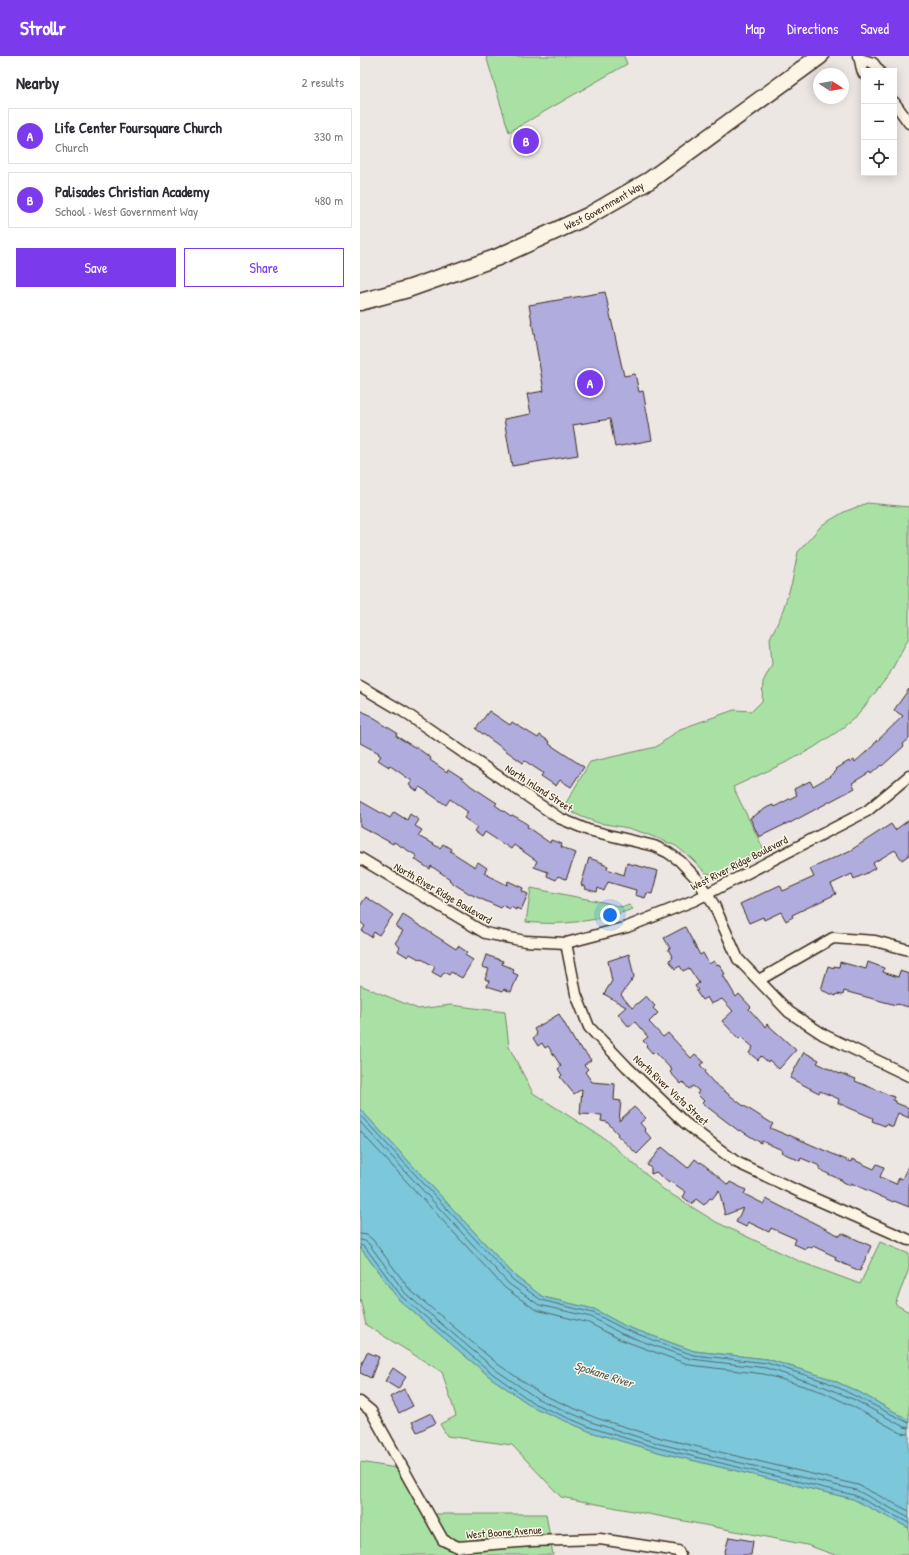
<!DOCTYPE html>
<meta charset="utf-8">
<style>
body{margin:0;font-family:"Patrick Hand",sans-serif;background:#f7f7f7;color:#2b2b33}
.controls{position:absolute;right:12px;top:12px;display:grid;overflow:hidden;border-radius:0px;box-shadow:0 2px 10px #0003}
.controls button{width:36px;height:36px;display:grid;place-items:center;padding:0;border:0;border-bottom:1px solid #e1e1e2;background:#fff;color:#2b2b33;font:20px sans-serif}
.compass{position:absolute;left:453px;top:12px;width:36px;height:36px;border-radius:50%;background:#fff;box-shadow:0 2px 10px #0003;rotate:101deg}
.you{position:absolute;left:250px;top:859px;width:14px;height:14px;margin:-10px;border:3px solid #fff;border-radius:50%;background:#1a73e8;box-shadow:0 0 0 6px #1a73e833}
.badge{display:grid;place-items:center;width:26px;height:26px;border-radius:50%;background:#7c3aed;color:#fff;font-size:13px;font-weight:700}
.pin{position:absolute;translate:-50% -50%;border:2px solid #fff;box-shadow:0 1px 4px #0006}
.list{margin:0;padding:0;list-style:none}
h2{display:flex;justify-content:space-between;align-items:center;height:52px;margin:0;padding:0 16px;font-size:17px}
h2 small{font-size:13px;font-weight:400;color:#7c7c81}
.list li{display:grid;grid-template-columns:26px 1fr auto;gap:12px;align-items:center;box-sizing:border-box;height:56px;margin:0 8px 8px;padding:0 8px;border:1px solid #e1e1e2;border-radius:0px}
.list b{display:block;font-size:15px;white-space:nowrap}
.list p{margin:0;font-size:13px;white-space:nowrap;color:#7c7c81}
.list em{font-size:13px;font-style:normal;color:#7c7c81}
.actions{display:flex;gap:8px;padding:12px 16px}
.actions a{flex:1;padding:9px 0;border:1px solid #7c3aed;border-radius:0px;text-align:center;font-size:14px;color:#7c3aed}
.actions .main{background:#7c3aed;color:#fff}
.icon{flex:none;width:22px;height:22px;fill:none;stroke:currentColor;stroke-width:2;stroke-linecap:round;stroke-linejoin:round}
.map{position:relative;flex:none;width:549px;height:1499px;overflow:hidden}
header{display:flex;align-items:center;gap:24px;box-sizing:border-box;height:56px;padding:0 20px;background:#7c3aed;color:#fff}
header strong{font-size:19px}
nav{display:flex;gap:22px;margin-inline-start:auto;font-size:14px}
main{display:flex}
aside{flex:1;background:#fff}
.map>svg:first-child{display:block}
</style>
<header>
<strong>Strollr</strong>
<nav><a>Map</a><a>Directions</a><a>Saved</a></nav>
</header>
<main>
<aside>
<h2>Nearby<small>2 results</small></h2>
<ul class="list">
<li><span class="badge">A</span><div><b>Life Center Foursquare Church</b><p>Church</p></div><em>330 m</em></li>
<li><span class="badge">B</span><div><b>Palisades Christian Academy</b><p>School · West Government Way</p></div><em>480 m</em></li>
</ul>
<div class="actions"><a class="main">Save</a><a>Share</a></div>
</aside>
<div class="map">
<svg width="549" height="1499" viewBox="0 0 549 1499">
<rect width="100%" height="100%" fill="#ede7e4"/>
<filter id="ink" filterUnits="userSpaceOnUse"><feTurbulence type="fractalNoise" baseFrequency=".025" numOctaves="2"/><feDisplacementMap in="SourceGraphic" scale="8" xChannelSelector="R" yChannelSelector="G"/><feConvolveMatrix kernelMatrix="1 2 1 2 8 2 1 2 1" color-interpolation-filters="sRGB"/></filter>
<g filter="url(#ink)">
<!-- green -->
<g fill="#a9e1a5" stroke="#728662">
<path d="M126,0H264L267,8L149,76Z"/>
<path d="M507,447L549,451V581L529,619L497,660L477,676L453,692L429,705L373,731L405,796L361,818L356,819L346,817L331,802L316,790L290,779L268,772L239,767L222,761L203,752L230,706L296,691L320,673L374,654L392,655L402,645L403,626L412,608L410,582L421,560L432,526L438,496L462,469L484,456Z"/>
<path d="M171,832L247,847C255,849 262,853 269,849L273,853C239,865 202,870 166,866Z"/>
<path d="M0,929L58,953L91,949L145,956L149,991L173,1037L245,1083L303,1133L356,1166L441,1206L500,1228L520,1186L549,1198V1213L535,1248L549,1256V1364L499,1336L468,1322L407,1303L334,1295L265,1270L234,1253L183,1241L156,1221L0,1053Z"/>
<path d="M0,1191L39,1244L130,1321L173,1351L231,1376L298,1396L493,1443L549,1472V1499H475L447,1489L201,1441L152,1389L87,1380L80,1368L96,1360L82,1316L6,1269L0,1242Z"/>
<path d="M0,1406L36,1412L63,1458H186L193,1499H0Z"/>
</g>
<!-- water -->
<path fill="#7bc7da" stroke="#61888f" d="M0,1053L156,1221L183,1241L234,1253L265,1270L334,1295L407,1303L468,1322L499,1336L549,1364V1472L493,1443L298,1396L231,1376L173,1351L130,1321L39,1244L0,1191Z"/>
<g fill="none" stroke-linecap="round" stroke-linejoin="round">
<!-- shore -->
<g stroke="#556969" stroke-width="1">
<path d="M0,1059L153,1224L181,1244L233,1257L264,1273L333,1299L407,1307L467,1326L549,1367"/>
<path d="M0,1066L149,1228L179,1249L231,1261L262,1278L331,1303L406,1312L465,1331L495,1344L544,1371L549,1372"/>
<path d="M0,1075L145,1232L176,1254L229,1267L259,1283L330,1309L404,1318L463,1336L492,1350L541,1377L549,1378"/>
<path d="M0,1178L7,1179L13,1184L50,1234L139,1309L181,1338L236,1362L301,1382L498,1429L549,1455"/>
<path d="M0,1184L5,1185L9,1188L46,1238L136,1314L178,1343L234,1367L300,1388L496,1434L549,1462"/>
<path d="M0,1189L5,1191L42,1241L133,1318L175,1348L232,1372L298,1392L494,1439L549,1467"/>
</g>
</g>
<!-- building -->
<g fill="#b0adde" stroke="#3b2a1e">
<path d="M245,236L264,320L275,318L279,336L283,335L292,384L255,391L250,363L213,369L218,399L152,410L144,363L171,358L167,338L184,335L169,249Z"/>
<path d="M549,633V683L543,688L544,690L522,710L521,709L511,718L510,716L492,727L495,732L430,767V766L399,781L390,762L408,751L413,749L414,751L437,739L434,733L450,725L453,730L472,719L477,714L476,713L489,705L490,707L494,704L495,706L514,689V688L543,660L534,654Z"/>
<path d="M0,654L13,661V662L37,677L36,680L56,692V691L71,702L70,704L87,716L88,713L102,722L111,730L137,747L135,749L151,760L152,759L158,762L168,769L167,771L190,787L191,784L202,788L201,791L216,797L206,823L198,820L196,824L187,820L188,816L174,811L177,805L154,789L151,793L125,776L122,781L114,775L117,771L104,762L108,756L90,743L86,749L60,731L57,735L49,729L52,725L29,709V711L18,704L21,700L18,698L19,697L0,687Z"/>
<path d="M129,655L150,669L152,666L178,682L180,679L190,686L189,688L224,711L211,731L200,724L196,730L181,720L183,717L165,705L163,707L116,673Z"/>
<path d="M0,745L30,762L34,756L47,764L50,758L59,764L55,770L62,774L58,780L80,792L83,788L91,793L90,795L115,811L118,806L127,812L124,817L137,824L147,829L148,825L163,832L162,835L168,838L161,854L156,852V854L151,851L150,853L142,849L141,852L110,838L94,828L89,824L90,823L71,810L70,813L60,807L55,803L57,800L34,786L33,788L0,770Z"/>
<path d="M549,764V799L542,804L535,794L513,807L515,812L507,817L494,823L492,818L471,828L476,838L432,859L433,861L426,865L421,856L404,864L403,861L389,867L380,848L420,829L423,835L454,821L450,813L491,794L531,768L535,774Z"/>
<path d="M229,802L243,807L242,808L248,810L247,813L264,819L267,807L298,815L292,838L287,837L285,842L275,839L276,834L248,826L244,835L238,832L237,836L225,833L226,831L221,829Z"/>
<path d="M6,841L33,859L19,879L14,876L11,881L2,875L5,870L0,866V850Z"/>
<path d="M43,859L96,893L98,890L107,896L105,899L113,904L102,922L91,916L89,919L84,916L81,921L72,916L75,911L60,902L59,903L50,898L48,901L38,895L40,891L35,887L43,875L36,871Z"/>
<path d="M325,871L340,899L343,897L349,908L354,905L357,909L359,908L365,918L363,919L376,941L379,938L391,951L389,953L405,971L407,968L436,994L419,1013L409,1004L408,1006L401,1000L398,1004L389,997L393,991L381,981L379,983L362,965L373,955L362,943L351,948L347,941L342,944L336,935L338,934L335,930L339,927L329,912L323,915L320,910L315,913L309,904L313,902L308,893L310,892L304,882Z"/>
<path d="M269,898L274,921L261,939L272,952L286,940L295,950L293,952L298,957L289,966L303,981L308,977L331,1002L335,998L344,1006L340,1009L346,1015L345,1017L353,1026L381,1048L413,1068L410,1072L429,1080V1079L491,1106L492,1103L514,1113L517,1108L524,1111L520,1121L536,1128L539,1122L542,1123L549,1108V1151L534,1145L533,1146L491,1127L490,1129L483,1126V1125L460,1114V1110L441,1102L440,1105L421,1096L422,1094L402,1085L401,1087L380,1074L379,1075L342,1047L344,1045L337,1038L339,1035L333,1030L329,1033L323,1026L321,1028L310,1016L312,1014L295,996L293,998L286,990L287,989L283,985L288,981L275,966L269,971L258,958L266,951L244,938L252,925L248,905Z"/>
<path d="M126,899L143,905L142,908L154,913L153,917L158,919L151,936L144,933L143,935L127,930L129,925L125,923L129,913L122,911Z"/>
<path d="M480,906L506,913L508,906L524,912L523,916L538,921L540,915L549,918V951L537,948L536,949L484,935L483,939L477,938L476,940L461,934L468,910L474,912V910L479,911Z"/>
<path d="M199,958L218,991L220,990L223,995H224L231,1004L224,1009L228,1013L225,1016L232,1026L255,1028L254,1044L261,1045L259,1065L274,1051L286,1062L280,1067L285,1073L284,1074L292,1083L277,1098L257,1079L258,1078L247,1066L241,1065L242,1059L220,1058L222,1033L214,1038L200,1021L202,1019L198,1013L201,1010L188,990L185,992L182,987L178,990L173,982L177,979L174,973Z"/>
<path d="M444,996L459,1004L457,1007L480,1018V1017L485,1019L496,1023L495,1025L534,1041L533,1044L536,1045V1047L549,1052V1062L538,1057L533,1071L526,1068L525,1070L512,1065L513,1062L478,1047L479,1043L460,1035L459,1037L430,1022Z"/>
<path d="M302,1091L328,1112L335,1103L340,1107L341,1106L368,1129L370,1126L386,1134L384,1138L404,1148L406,1143L480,1180L482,1177L511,1190L500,1215L475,1204L476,1201L453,1190L452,1192L447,1190L445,1193L434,1188L436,1183L411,1172L409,1176L388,1166L386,1171L376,1166L383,1152L365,1159L359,1134L352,1143L350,1142L344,1149L336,1143L332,1148L323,1141L326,1136L310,1125L309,1127L296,1116L291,1118V1112L287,1109Z"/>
<path d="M7,1296L19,1301L11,1322L0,1317V1312Z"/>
<path d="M33,1312L46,1321L38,1333L25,1325Z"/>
<path d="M44,1333L53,1350L39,1357L30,1341Z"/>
<path d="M71,1357L76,1367L57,1376L52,1366Z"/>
<path d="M369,1481L393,1485L391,1499H364Z"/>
</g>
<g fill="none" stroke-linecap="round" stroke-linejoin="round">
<!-- street casing -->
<g stroke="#3b2a1e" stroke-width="13">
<g id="street">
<path d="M498,0C502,5 500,12 504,18"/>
<path d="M500,3L513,7L519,15"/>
<path d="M534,46L549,67"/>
<path d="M0,630L44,656L199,762L228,774L294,790L307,796L320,805L337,823L354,849L378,903L429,956L464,979L549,1020"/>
<path d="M0,802L125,877L165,885L206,887L267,871L335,844L507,755L549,720"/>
<path d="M206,887L216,938L229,971L267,1011L325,1067L376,1106L444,1138L549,1184"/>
<path d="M399,924L473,882L515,885L549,894"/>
<path d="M0,1346L11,1355L83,1484L98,1491L171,1485L240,1483L318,1495L320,1499"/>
</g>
</g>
<!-- primary casing -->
<g stroke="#3b2a1e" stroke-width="19">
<g id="primary">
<path id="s1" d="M0,246L48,233L138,201L228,160L290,124L460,0"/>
</g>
</g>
<!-- street -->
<use href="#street" stroke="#fcf5e5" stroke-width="10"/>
<!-- primary -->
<use href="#primary" stroke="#fcf5e5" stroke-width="16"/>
</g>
</g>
<g text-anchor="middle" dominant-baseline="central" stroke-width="3" stroke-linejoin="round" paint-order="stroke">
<!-- street labels -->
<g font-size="11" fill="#3b2a1e" stroke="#fcf5e5">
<text stroke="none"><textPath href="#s1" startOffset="263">West Government Way</textPath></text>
<text transform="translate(179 732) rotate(33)">North Inland Street</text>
<text transform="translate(379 807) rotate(-27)">West River Ridge Boulevard</text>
<text transform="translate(83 837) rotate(30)">North River Ridge Boulevard</text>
<text transform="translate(311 1034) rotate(43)">North River Vista Street</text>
<text transform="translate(144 1476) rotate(-4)">West Boone Avenue</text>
</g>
<!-- water labels -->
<g font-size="12" font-style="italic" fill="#4e5956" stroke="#fcf5e5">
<text transform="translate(244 1318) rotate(18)">Spokane River</text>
</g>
</g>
</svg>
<div class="controls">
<button>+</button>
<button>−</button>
<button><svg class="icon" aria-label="locate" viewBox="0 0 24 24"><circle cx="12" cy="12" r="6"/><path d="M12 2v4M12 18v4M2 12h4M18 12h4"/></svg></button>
</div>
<svg class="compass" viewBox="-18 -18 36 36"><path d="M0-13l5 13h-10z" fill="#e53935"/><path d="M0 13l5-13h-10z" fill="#7c7c81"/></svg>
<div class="you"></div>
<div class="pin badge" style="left:230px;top:327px">A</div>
<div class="pin badge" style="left:166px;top:85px">B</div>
</div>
</main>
